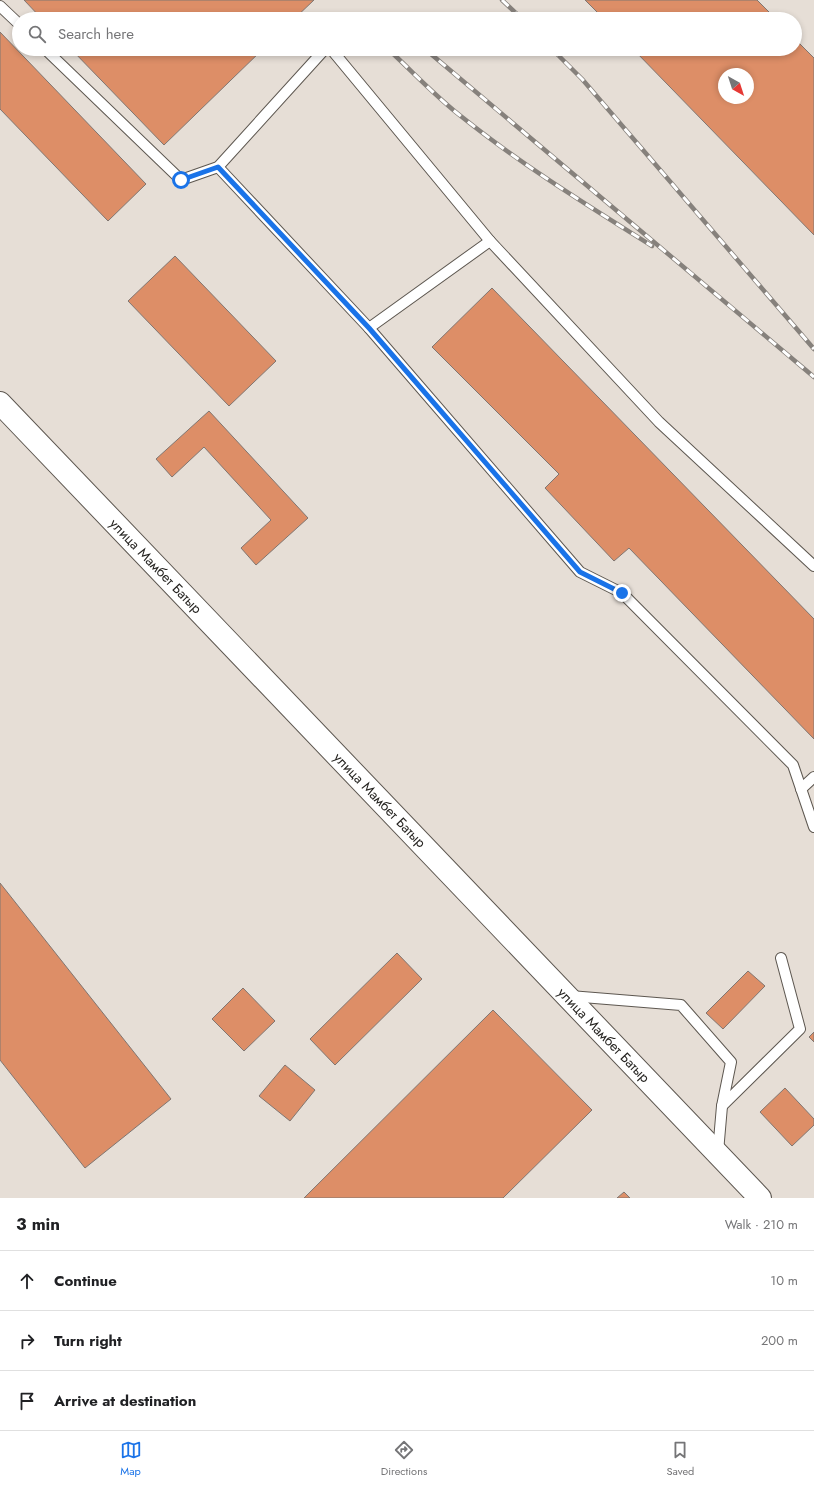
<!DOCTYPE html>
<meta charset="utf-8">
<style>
body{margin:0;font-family:Jost,sans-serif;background:#f2f2f2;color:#202124}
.compass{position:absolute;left:718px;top:68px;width:36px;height:36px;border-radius:50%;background:#fff;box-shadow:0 2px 6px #0003;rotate:141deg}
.stop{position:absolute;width:12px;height:12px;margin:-9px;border:3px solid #1a73e8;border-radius:50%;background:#fff}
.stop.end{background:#1a73e8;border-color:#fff;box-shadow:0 1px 4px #0008}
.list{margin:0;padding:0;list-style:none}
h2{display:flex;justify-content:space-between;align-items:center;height:52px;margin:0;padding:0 16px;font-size:17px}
h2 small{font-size:13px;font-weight:400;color:#757577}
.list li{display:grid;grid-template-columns:26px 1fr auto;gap:12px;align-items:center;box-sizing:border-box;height:60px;padding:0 16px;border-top:1px solid #e0e0e0}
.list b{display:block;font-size:15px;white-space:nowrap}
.list em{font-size:13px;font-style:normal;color:#757577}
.icon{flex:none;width:22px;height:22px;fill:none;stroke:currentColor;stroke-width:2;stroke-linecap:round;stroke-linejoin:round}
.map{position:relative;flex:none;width:814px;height:1198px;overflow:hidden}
.search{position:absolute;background:#fff;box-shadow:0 2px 6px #0003;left:12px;right:12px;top:12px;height:44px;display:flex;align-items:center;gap:10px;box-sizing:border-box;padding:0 14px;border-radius:22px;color:#757577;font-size:15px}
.sheet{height:232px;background:#fff}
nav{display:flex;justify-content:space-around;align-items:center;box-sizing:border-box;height:56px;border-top:1px solid #e0e0e0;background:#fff;font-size:11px;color:#757577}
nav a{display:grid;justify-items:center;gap:2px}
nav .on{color:#1a73e8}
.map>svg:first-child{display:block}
</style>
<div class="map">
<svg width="814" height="1198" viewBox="0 0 814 1198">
<rect width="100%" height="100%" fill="#e6ded6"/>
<!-- building -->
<g fill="#dd8e67" stroke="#807671" fill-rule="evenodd">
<path d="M24,0H314L294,19H42Z"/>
<path d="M585,0H757L776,19H604Z"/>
<path d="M0,32L146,184L108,221L0,109Z"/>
<path d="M795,39L814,58V235L633,49H795ZM724,74H748V98H724Z"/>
<path d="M71,49H263L164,145Z"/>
<path d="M175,256L276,361L229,406L128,301Z"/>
<path d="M492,288L814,619V739L629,548L614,561L545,488L559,474L432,347Z"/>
<path d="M209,411L308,518L256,565L241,548L271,520L204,447L172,477L156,459Z"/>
<path d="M0,883L171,1099L85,1168L0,1060Z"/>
<path d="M397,953L422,979L335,1065L310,1039Z"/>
<path d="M748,971L765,986L723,1029L706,1013Z"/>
<path d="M243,988L275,1021L244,1051L212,1019Z"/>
<path d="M493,1010L592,1110L503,1198H304Z"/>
<path d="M814,1032V1042L809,1037Z"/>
<path d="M285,1065L315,1090L290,1121L259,1096Z"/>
<path d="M785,1088L814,1119V1125L792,1146L760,1112Z"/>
<path d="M624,1192L630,1198H617Z"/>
</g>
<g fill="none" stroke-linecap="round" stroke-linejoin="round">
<!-- lane casing -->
<g stroke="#5d5750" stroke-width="12">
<g id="lane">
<path d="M0,6L19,24"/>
<path d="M45,49L181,180L218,167L325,49"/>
<path d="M331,49L490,241"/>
<path d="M218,167L369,328L580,572L622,593L793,765L814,827"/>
<path d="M369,328L490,241L659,422L814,566"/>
<path d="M801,789L814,777"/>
<path d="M570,996L681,1005L731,1062L722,1106L718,1152"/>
<path d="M722,1106L800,1029L781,958"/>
</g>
</g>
<!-- secondary casing -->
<g stroke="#5d5750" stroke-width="24">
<path id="secondary" d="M0,403L760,1198"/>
</g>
<!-- lane -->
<use href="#lane" stroke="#fff" stroke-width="10"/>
<!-- secondary -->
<use href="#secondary" stroke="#fff" stroke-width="22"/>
<!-- rail casing -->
<g stroke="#86817c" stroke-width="4.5">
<g id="rail">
<path d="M502,0L522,19"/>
<path d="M386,17L389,19"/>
<path d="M388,49C412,71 436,97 462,117C522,165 587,205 652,246"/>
<path d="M425,49L814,377"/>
<path d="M552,49L582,79L814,349"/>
</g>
</g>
<!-- rail -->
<use href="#rail" stroke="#fff" stroke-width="3" stroke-dasharray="9" stroke-linecap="butt"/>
</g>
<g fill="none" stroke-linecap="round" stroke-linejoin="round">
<!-- route -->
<path stroke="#1a73e8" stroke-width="5" d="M181,180L218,167L369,328L580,572L622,593"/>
</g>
<g text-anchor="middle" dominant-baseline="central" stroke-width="3" stroke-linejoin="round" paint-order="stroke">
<!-- street labels -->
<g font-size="14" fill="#262421" stroke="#fff">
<text transform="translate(156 566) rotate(46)">улица Мамбет Батыр</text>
<text transform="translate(380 800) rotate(46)">улица Мамбет Батыр</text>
<text transform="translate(604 1035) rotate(46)">улица Мамбет Батыр</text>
</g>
</g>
</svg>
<svg class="compass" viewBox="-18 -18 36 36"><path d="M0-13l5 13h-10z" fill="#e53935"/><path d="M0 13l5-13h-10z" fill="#757577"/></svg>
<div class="stop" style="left:181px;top:180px"></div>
<div class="stop end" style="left:622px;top:593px"></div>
<div class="search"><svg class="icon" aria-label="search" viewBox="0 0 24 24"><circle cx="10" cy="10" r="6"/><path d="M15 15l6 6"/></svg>Search here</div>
</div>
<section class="sheet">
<h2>3 min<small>Walk · 210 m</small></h2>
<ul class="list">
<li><svg class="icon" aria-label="ahead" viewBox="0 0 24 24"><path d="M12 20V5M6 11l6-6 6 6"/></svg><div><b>Continue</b></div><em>10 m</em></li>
<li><svg class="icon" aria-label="right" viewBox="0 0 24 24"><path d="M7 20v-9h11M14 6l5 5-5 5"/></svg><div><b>Turn right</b></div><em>200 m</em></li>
<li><svg class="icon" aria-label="arrive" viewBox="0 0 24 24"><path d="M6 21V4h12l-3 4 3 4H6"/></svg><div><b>Arrive at destination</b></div></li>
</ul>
</section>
<nav>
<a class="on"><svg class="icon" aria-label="map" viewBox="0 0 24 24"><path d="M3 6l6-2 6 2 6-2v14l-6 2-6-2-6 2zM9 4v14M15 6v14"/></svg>Map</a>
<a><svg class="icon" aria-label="directions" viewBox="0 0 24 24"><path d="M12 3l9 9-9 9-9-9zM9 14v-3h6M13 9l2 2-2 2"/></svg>Directions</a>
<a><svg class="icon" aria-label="saved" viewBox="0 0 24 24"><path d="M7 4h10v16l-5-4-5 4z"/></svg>Saved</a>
</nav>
